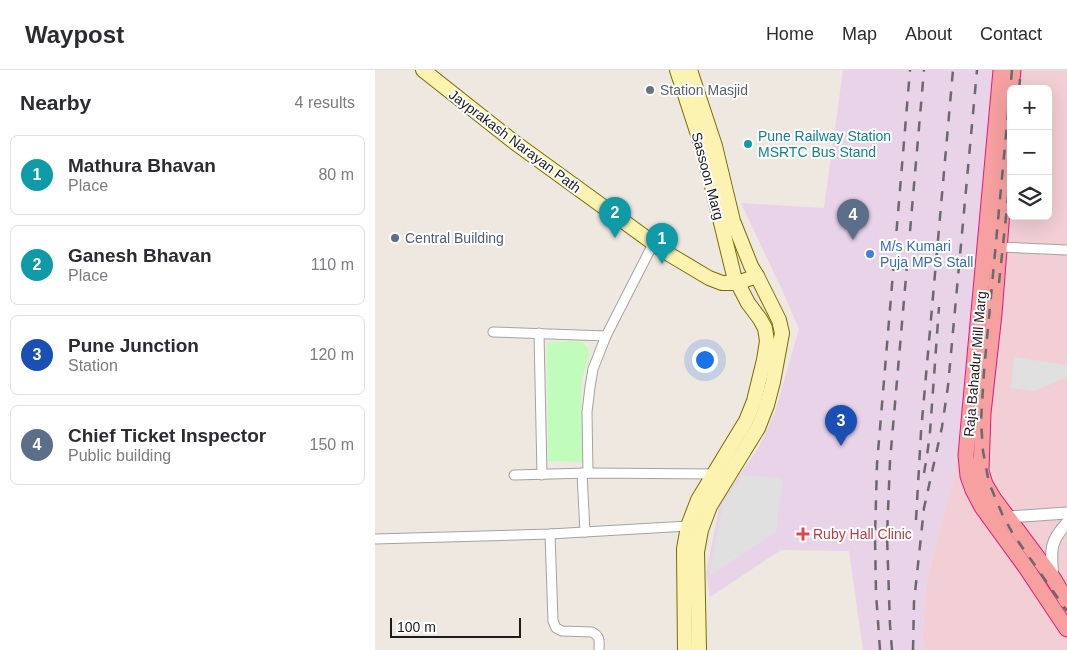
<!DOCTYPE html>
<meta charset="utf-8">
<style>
body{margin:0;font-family:Arial,sans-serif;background:#f7f7f7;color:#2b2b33}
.controls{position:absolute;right:15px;top:15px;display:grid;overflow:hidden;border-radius:8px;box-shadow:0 5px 20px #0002}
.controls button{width:45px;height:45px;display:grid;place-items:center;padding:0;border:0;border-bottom:1px solid #e1e1e2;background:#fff;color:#2b2b33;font:25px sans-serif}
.scale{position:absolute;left:15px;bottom:12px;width:131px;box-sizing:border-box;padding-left:5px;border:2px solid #1c1c1c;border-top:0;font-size:14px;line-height:18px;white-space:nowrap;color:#1c1c1c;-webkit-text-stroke:4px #fff;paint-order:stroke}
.you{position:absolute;left:329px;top:289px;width:18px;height:18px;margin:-12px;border:4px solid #fff;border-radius:50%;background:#1a73e8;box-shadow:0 0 0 8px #1a73e833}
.badge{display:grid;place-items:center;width:32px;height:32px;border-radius:50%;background:#0b8043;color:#fff;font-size:16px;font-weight:700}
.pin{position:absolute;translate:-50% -41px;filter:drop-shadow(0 1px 2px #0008)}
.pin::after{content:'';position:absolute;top:26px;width:18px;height:15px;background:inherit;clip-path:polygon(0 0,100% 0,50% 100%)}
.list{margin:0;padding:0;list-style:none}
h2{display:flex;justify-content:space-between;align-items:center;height:65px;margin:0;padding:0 20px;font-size:21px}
h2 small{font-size:16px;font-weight:400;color:#7c7c81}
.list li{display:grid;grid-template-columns:32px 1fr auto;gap:15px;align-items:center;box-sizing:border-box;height:80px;margin:0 10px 10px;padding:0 10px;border:1px solid #e1e1e2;border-radius:8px}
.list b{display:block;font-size:19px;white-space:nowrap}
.list p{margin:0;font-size:16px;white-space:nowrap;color:#7c7c81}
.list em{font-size:16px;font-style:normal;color:#7c7c81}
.icon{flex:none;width:28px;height:28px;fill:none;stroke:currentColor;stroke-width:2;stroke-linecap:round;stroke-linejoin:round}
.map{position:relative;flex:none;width:692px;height:580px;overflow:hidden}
header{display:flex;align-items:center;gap:30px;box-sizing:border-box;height:70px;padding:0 25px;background:#fff;border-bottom:1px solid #e1e1e2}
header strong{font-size:24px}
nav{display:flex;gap:28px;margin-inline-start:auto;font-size:18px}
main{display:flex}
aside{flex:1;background:#fff}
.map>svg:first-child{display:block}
</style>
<header>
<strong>Waypost</strong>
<nav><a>Home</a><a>Map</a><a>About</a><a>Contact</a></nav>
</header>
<main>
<aside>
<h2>Nearby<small>4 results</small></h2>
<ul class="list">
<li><span class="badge" style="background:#0f9aa8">1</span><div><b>Mathura Bhavan</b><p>Place</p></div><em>80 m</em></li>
<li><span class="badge" style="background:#0f9aa8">2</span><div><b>Ganesh Bhavan</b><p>Place</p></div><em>110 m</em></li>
<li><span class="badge" style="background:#1a4fb4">3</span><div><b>Pune Junction</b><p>Station</p></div><em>120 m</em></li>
<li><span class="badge" style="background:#5c6f8a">4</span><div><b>Chief Ticket Inspector</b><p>Public building</p></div><em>150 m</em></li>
</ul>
</aside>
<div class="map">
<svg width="692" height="580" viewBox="0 0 692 580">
<rect width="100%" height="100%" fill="#efe8e1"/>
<!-- commercial -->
<path fill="#f1cfd4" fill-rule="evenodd" d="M621,0H692V580H547L550,523L557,490L577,415L585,364ZM636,19H673V146H636Z"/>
<!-- industrial -->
<path fill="#e8d3e8" d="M468,0H621L587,352L577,416L557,490L550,523L547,580H488L474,481L406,480L335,527L331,503L345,433L383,379L400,342L424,259L408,222L366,133L449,138Z"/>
<!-- park -->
<path fill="#c1fdba" d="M200,271L207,272L213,278L214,286L207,309L206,322L208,392L173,391L172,272Z"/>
<!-- parking -->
<g fill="#e0e0e0">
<path d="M639,287L692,295V307L659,321L636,318Z"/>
<path d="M367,405L408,408L401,462L334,506L348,433Z"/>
</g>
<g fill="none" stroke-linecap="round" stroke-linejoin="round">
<!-- minor casing -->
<g stroke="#a3a3a3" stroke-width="11">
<g id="minor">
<path d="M624,177L692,180"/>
<path d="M118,262L231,266"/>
<path d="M164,263L167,405"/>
<path d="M207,403L210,462"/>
<path d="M213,403L212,342L215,317L218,299L231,266L278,174"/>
<path d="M139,405L213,403L339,404"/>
<path d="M175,464L178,551L181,558L187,561L217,562C226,567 224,571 224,580"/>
<path d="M0,469L175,464L313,456"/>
</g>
</g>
<!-- tertiary casing -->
<g stroke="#a3a3a3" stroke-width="13">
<g id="tertiary">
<path d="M632,447L692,443"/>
<path d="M678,508C676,483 673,473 692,453"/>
</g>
</g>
<!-- secondary casing -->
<g stroke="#776e00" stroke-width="16">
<g id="secondary">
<path d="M48,0L139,72L292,183L334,208L347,213H362L382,206"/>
<path d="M302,0L329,83L359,206L373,233L385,249L390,258L392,271L389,290L379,331L371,351L323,430L313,456L309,479L310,580"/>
<path d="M315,0L340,76L358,151L376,196L382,206L404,250L407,263L398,312L392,335L383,358L335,436L326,460L322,482L324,580"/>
</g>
</g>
<!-- trunk casing -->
<g stroke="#e21982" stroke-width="17">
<g id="trunk">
<path d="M626,0L591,385L593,406L598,420L607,437L652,499L692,559"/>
<path d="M636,19L638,0"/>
<path d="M636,26L619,244L608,343L606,401L610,414L619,429L678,508L692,531"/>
</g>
</g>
<!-- minor -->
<use href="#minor" stroke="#fff" stroke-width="9"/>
<!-- tertiary -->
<use href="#tertiary" stroke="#fff" stroke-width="11"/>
<!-- secondary -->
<use href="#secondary" stroke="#fdf3b1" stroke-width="14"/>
<!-- trunk -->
<use href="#trunk" stroke="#f6a0a0" stroke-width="15"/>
<!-- rail -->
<g stroke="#6a6a6a" stroke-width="2.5" stroke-dasharray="10 10" stroke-linecap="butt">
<path d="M637,0L609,301L606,351L608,381L614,413L628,446L638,464L692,541"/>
<path d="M644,19L646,0"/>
<path d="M624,213L636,99"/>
<path d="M549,403L552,386L555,362L564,237"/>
<path d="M541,450L546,362L578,0"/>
<path d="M505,580L501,523L500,467L502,394L535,0"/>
<path d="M517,580L515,555L512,466L515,391L549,0"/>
<path d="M538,580L539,532L549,438L567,357L573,316L602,0"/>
</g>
</g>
<!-- markers -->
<circle fill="#6b7280" stroke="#fff" stroke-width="2" cx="275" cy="20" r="5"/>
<circle fill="#0f9aa8" stroke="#fff" stroke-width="2" cx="373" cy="74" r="5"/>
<circle fill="#5c6f8a" stroke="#fff" stroke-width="2" cx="20" cy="168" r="5"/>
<circle fill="#3f7fe0" stroke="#fff" stroke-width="2" cx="495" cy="184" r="5"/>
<path fill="#e0444e" stroke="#fff" stroke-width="2" d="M425.5 456.5h5v5h5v5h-5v5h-5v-5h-5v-5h5z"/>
<g text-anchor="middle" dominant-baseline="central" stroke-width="4" stroke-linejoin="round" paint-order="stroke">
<!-- worship labels -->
<g font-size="14" fill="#5b616d" stroke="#fff" text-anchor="start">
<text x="285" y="20">Station Masjid</text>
</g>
<!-- culture labels -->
<g font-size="14" fill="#0d838f" stroke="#fff" text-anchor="start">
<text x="383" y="66">Pune Railway Station<tspan x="383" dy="16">MSRTC Bus Stand</tspan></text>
</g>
<!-- street labels -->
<g font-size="14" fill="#1c1c1c" stroke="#fff">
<text transform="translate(140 71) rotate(37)">Jayprakash Narayan Path</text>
<text transform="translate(333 106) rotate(75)">Sassoon Marg</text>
<text transform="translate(600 294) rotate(-85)">Raja Bahadur Mill Marg</text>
</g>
<!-- service labels -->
<g font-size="14" fill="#4e5e75" stroke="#fff" text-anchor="start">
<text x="30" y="168">Central Building</text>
</g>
<!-- shop labels -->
<g font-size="14" fill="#366cbe" stroke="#fff" text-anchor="start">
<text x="505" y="176">M/s Kumari<tspan x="505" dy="16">Puja MPS Stall</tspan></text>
</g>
<!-- health labels -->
<g font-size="14" fill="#be3a42" stroke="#fff" text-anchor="start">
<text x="438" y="464">Ruby Hall Clinic</text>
</g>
</g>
</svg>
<div class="controls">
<button>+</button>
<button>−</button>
<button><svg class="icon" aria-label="layers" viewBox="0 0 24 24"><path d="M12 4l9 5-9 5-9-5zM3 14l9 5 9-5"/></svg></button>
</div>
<div class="scale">100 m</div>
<div class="you"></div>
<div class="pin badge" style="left:287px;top:194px;background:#0f9aa8">1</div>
<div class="pin badge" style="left:240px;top:168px;background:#0f9aa8">2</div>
<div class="pin badge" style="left:466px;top:376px;background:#1a4fb4">3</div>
<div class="pin badge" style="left:478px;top:170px;background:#5c6f8a">4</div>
</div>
</main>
